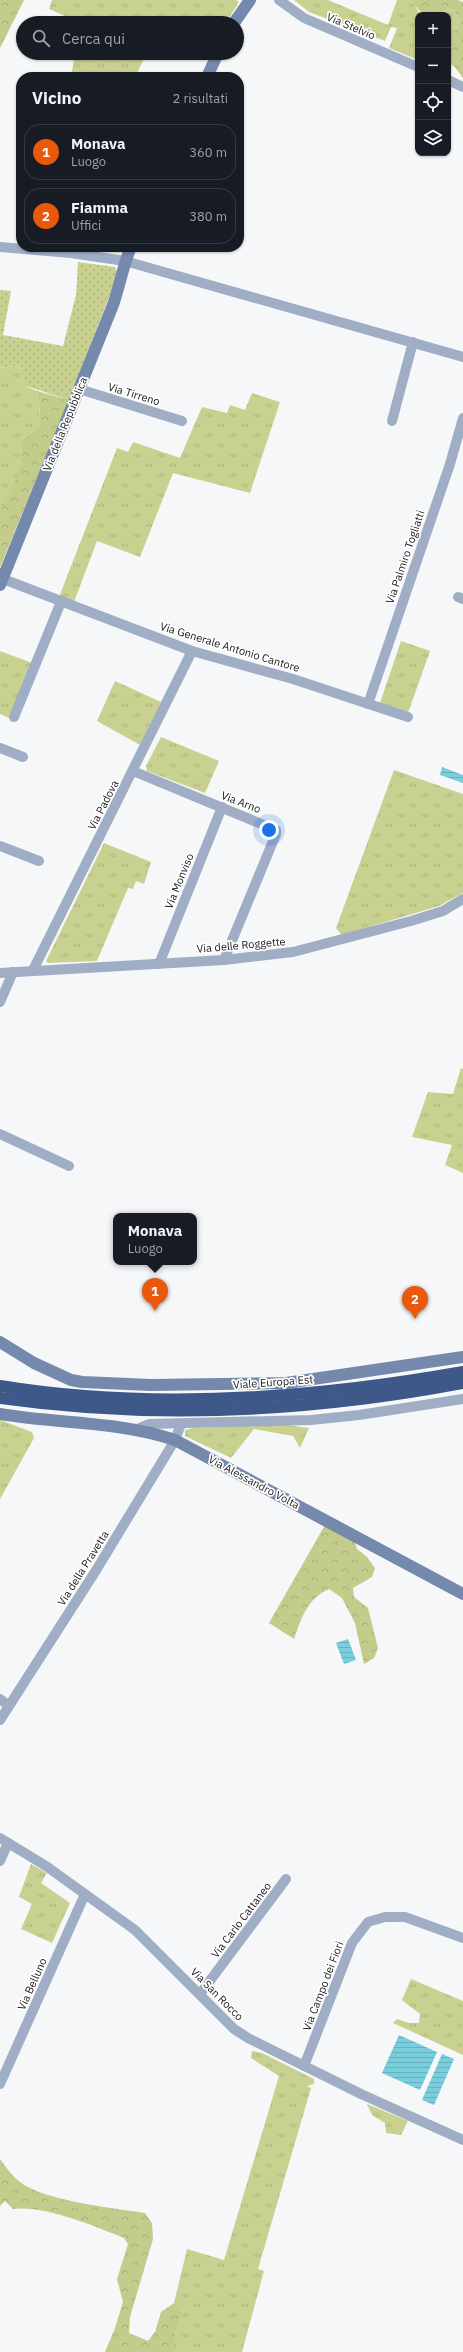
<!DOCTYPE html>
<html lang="it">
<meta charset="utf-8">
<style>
body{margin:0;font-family:"IBM Plex Sans",sans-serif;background:#20242c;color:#f1f3f6}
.controls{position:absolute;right:12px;top:12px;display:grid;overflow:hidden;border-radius:8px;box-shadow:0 1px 3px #0004}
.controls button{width:36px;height:36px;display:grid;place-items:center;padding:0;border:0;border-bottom:1px solid #363941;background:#171b24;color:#f1f3f6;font:20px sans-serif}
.you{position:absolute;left:269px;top:830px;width:14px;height:14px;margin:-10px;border:3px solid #fff;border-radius:50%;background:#1a73e8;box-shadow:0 0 0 6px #1a73e833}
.badge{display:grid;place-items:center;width:26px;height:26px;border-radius:50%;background:#ea580c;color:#fff;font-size:13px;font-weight:700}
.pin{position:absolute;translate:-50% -33px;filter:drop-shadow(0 1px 2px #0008)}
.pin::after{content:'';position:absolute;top:21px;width:14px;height:12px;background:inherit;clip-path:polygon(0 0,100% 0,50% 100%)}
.popup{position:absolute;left:113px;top:1213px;width:84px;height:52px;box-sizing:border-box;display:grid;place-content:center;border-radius:8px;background:#171b24;filter:drop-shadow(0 1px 3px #0005);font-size:13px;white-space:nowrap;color:#9ea1a6}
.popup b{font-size:15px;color:#f1f3f6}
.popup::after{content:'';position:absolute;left:50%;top:100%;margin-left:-8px;border:8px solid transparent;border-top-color:#171b24}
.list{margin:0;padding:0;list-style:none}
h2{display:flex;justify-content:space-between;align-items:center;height:52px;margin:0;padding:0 16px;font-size:17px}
h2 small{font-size:13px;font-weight:400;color:#9ea1a6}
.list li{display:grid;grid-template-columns:26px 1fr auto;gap:12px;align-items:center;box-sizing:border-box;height:56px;margin:0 8px 8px;padding:0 8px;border:1px solid #363941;border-radius:16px}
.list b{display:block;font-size:15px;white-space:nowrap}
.list p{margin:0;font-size:13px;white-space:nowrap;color:#9ea1a6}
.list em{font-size:13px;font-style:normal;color:#9ea1a6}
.icon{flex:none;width:22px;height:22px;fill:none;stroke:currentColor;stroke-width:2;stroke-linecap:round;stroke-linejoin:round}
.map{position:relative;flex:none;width:463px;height:2352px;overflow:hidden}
.search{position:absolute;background:#171b24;box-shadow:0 1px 3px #0004;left:16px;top:16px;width:228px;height:44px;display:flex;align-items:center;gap:10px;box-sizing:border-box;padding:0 14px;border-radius:22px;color:#9ea1a6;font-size:15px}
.panel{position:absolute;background:#171b24;box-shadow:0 1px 3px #0004;left:16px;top:72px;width:228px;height:180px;border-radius:16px}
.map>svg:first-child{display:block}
</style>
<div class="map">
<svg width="463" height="2352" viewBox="0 0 463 2352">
<defs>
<pattern id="grass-tufts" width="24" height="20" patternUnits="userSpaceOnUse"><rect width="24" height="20" fill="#c9d190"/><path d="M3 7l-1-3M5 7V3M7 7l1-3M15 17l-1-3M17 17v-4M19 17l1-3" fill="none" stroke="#acb37c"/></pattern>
<pattern id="forest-crowns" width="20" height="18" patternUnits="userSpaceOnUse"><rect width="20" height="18" fill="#c4cc8b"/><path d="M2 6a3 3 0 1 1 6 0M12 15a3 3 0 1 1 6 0" fill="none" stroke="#a8af77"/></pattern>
<pattern id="garden-dots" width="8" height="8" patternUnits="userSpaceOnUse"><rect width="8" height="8" fill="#c9d190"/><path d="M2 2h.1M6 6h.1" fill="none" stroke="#acb37c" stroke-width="1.8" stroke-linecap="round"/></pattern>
<pattern id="water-rules" width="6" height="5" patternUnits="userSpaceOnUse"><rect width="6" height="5" fill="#78cedc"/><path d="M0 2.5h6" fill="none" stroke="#67b0bc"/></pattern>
</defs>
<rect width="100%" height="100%" fill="#f6f7f8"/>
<!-- grass -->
<g fill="url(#grass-tufts)">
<path d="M52,0H236L239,2L226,23H81L49,9Z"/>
<path d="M294,0H328L388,25L397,0H411L419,12L427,15H418V30L416,31L418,60L389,48L397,28L391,27L385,41L309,12Z"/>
<path d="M449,9L455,11L459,21L458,28L448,33V15H436Z"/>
<path d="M75,53H147L135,77H71Z"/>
<path d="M20,365L23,385L37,391L40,413L38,428L20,441C26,468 10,494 0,517V368Z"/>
<path d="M252,393L280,402L250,493L173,473L140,557L97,541L74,602L59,597L117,448L128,452L133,442L180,458L202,407L227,413L230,405L245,410Z"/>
<path d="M401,641L430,651L408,713L380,703Z"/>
<path d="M0,651L32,663L9,718L0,714Z"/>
<path d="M115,681L161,702L140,745L97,721Z"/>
<path d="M161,737L219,761L205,793L147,771L146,766Z"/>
<path d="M394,770L463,794V893L439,906L342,935L336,928Z"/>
<path d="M104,843L151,862L144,884L136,881L133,889L128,888L97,961L48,963L46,961Z"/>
<path d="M461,1068L463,1069V1173L445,1165L452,1145L412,1137L428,1092L453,1094Z"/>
<path d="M0,1420L32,1432L34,1438L0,1499Z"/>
<path d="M280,1424L309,1428L300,1448L293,1436L254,1429L231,1458L185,1436V1430L193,1428Z"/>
<path d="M31,1864L47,1873L41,1883L70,1903L52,1943L21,1929L32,1904L19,1897Z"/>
<path d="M411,1979L463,2001V2055L393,2023L397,2019L409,2023H419L420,2014L402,2000Z"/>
<path d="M252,2051L262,2053L314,2079V2084L307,2086L311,2088L258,2269L264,2271L242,2352H175V2334L183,2313L174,2303L187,2249L224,2260L279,2076L251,2058Z"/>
<path d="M367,2104L408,2121L401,2135L386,2133L385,2123L372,2115Z"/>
</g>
<!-- forest -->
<g fill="url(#forest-crowns)">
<path d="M0,0H24L0,48Z"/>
<path d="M411,0H458L463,2V78L454,66L448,64V33L458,28L459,21L455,11L449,9C430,18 423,18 411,0Z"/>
<path d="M37,391L69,400L0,567C0,551 0,533 0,517C5,490 27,473 20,441L38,428L40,413Z"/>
<path d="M325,1525L355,1542L357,1549L367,1557L375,1568L372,1577L353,1588L354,1597L368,1608L378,1648L374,1658L364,1664L355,1623L342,1598L329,1589C307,1599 302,1617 294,1639L269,1623Z"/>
<path d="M0,2159C6,2167 12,2176 20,2182C44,2201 114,2208 145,2213L152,2223L153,2239L130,2317L129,2333L148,2341L155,2332L161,2312L174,2303L183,2313L175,2334V2352H105L115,2328L123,2302L117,2279L128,2244L124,2238C94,2226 45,2205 13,2209L5,2201L0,2206Z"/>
</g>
<!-- garden -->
<path fill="url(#garden-dots)" d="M78,262L115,267L118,274L69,400L23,385L20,365L0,368V290L11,291L3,335L63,346L76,295Z"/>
<!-- water -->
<g fill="url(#water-rules)">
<path d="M442,767L463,775V783L440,775Z"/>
<path d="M348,1639L356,1660L344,1664L336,1643Z"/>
<path d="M399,2035L437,2052L420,2090L382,2073Z"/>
<path d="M442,2054L454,2059L434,2105L422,2100Z"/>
</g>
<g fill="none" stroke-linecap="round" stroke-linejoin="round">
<!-- street -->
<g stroke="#9fadc5" stroke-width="10">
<path d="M279,0L304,18L418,67"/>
<path d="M448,80L463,87"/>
<path d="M0,247L71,253L125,261L463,357"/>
<path d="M79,389L182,421"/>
<path d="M392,421L413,342"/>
<path d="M3,579L192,651L293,679L408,717"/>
<path d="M458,597L463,599"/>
<path d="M368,704L450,464L463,418"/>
<path d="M14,717L61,602"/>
<path d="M0,748L23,757"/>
<path d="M133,771L276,830V834L224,960"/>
<path d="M0,846L39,861"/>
<path d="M159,964L222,807"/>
<path d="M33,970L192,651"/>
<path d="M0,973L224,960L293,952L411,921L443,911L463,899"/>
<path d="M0,1002L13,972"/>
<path d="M0,1134L69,1166"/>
<path d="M137,1429L149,1424L311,1420L359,1415L463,1399"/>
<path d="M0,1699L9,1706"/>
<path d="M0,1720L95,1572L175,1440L181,1424"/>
<path d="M0,1838L46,1866L135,1930L234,2029L248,2038L361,2094L463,2140"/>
<path d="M0,1861L8,1843"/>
<path d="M200,1994L286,1879"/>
<path d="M304,2066L352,1943L368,1922L385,1917H405L463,1938"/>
<path d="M0,2084L85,1894"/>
</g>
<!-- secondary -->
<g stroke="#7589ac" stroke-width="12">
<path d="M234,23L250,0"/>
<path d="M207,77L218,53"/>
<path d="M0,585L113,305C120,285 123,265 131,247"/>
<path d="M0,1342L34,1363L71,1380L82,1382L151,1385L286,1383L463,1357"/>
<path d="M0,1414C58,1424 118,1421 175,1440L463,1594"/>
</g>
<!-- highway -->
<g stroke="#3e5889" stroke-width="12">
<path d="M0,1386C153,1411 311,1399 463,1372"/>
<path d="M0,1398C155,1420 310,1412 463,1383"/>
</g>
</g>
<g text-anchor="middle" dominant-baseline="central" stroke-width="3.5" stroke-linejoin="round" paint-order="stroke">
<!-- street labels -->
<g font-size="11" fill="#191919" stroke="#fff">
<text transform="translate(351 26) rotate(23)">Via Stelvio</text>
<text transform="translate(134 394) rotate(17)">Via Tirreno</text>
<text transform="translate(65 424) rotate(-68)">Via della Repubblica</text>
<text transform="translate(405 557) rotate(-71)">Via Palmiro Togliatti</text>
<text transform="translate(230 647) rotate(17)">Via Generale Antonio Cantore</text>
<text transform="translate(241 802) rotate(21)">Via Arno</text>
<text transform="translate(103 805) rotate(-63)">Via Padova</text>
<text transform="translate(179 881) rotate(-68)">Via Monviso</text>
<text transform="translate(241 945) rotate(-5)">Via delle Roggette</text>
<text transform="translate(273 1382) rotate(-4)">Viale Europa Est</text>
<text transform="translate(254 1482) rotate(28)">Via Alessandro Volta</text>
<text transform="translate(83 1568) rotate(-58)">Via della Pravetta</text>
<text transform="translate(241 1920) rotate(-53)">Via Carlo Cattaneo</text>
<text transform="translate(32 1984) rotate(-66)">Via Belluno</text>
<text transform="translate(323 1986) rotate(-69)">Via Campo dei Fiori</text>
<text transform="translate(217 1994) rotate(45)">Via San Rocco</text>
</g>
</g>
</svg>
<div class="controls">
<button>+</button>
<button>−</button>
<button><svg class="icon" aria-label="locate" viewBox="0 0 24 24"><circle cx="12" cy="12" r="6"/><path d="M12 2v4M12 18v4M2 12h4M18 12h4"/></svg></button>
<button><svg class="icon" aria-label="layers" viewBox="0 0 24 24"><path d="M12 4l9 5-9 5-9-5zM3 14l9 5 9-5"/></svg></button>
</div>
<div class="you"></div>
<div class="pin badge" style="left:155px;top:1311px">1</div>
<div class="popup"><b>Monava</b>Luogo</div>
<div class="pin badge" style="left:415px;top:1319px">2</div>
<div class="search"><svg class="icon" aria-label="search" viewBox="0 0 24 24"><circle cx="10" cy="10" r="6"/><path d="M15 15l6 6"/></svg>Cerca qui</div>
<section class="panel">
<h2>Vicino<small>2 risultati</small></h2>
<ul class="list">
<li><span class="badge">1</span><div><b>Monava</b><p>Luogo</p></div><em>360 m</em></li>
<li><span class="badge">2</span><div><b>Fiamma</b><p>Uffici</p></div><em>380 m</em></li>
</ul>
</section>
</div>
